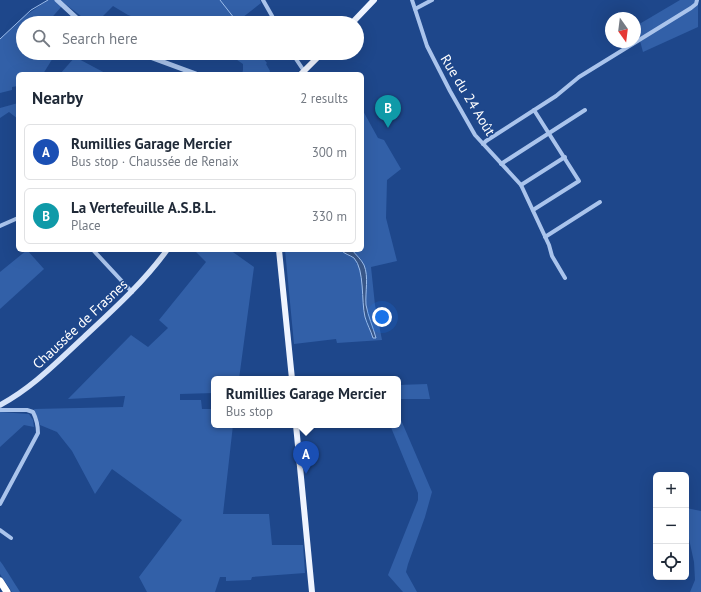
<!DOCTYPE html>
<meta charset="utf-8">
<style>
body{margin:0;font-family:"PT Sans",sans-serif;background:#f2f2f3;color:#1f2937}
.controls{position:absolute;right:12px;bottom:12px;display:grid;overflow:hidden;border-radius:6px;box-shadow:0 4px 16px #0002}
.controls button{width:36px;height:36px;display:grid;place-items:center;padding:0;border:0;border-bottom:1px solid #e0e1e3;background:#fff;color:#1f2937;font:20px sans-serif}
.compass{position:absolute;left:605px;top:12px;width:36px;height:36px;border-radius:50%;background:#fff;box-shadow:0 4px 16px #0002;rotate:166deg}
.you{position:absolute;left:382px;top:317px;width:14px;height:14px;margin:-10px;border:3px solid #fff;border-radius:50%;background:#1a73e8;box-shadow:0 0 0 6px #1a73e833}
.badge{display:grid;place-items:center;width:26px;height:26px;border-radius:50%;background:#82794e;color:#fff;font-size:13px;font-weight:700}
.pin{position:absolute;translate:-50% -33px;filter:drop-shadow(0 1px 2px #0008)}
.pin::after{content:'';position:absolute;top:21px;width:14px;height:12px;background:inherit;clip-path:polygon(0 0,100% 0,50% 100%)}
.popup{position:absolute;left:211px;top:376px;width:190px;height:52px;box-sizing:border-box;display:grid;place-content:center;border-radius:6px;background:#fff;filter:drop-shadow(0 1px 3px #0005);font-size:13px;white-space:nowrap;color:#747a83}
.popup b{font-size:15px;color:#1f2937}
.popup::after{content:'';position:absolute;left:50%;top:100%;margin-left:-8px;border:8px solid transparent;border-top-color:#fff}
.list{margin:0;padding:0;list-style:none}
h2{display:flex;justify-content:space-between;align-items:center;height:52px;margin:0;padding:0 16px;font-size:17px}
h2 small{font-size:13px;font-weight:400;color:#747a83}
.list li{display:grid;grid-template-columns:26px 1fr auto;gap:12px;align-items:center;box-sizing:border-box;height:56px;margin:0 8px 8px;padding:0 8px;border:1px solid #e0e1e3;border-radius:6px}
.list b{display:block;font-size:15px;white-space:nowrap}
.list p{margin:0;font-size:13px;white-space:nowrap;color:#747a83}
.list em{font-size:13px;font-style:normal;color:#747a83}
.icon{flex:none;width:22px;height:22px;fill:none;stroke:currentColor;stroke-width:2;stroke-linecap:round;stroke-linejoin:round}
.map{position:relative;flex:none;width:701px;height:592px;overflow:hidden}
.search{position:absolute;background:#fff;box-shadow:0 4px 16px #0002;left:16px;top:16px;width:348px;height:44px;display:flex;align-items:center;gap:10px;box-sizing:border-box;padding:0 14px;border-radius:22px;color:#747a83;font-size:15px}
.panel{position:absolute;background:#fff;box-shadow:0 4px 16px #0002;left:16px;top:72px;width:348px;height:180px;border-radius:6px}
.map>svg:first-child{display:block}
</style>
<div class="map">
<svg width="701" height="592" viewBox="0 0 701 592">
<rect width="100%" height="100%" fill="#1e478b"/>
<!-- green -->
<g fill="#3260a8">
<path d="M48,0H56L62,6L47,23H23V53H56L43,74H18V86L12,87V90L0,93V39L22,18Z"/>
<path d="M60,0H260L261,3L238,21V23H151L128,15L113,6L96,23H90Z"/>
<path d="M680,0H698V27L643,52L636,26Z"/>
<path d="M227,53H259L267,63L266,64L270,71L269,74H242L243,70V64Z"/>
<path d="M75,57L107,74H60Z"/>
<path d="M18,103V119L9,112L0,118V108Z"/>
<path d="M362,109L378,138L384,140L401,169L387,180L386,218L397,261L371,267L375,305L382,340L337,343L336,339L294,344L285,250H362Z"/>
<path d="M27,250L44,269L0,309V272Z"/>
<path d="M198,250H230L254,267L239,379H214V393L180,394V400H201L202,409H214V425H233L223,514H269L272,545H303L305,573L252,577L251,580L226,581V577H220L215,592H147L139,577L182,520L112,469L95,494L72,451L57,432L40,425L34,409L123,407L125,396L68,399L131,335L148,347L168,328L159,320L206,262L196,252Z"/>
<path d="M427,384L430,399H398V385Z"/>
<path d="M0,412L29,414L33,420L34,427L24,425L0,447Z"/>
<path d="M398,413L432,492L425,517L408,564L406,572L417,592H403L388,575L418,500V493L390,425H398Z"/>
<path d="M686,508L701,511V592H690L695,580L694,562L686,525Z"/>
<path d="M0,561L3,565L20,592H12L0,574Z"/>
</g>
<!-- water -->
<path fill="#385687" stroke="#9dbeed" d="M341,250H352C356,255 361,259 364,265C369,277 365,292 366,305C368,316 373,327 376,338H373C371,331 367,324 365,317C361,301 365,270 354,258C350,255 344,254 341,250Z"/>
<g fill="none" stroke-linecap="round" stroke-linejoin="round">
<!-- stream -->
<g stroke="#9dbeed" stroke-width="1">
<path d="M220,0L238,23"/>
<path d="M0,39L31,10L48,0"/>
</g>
<!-- minor -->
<g stroke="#aac4ec" stroke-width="4">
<path d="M263,0L276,23"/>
<path d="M412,0L427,46L450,91L475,135L521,185L549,245L552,256L565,278"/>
<path d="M415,9L432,0"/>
<path d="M292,53L304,71"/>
<path d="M483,144L486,141L556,96L579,77L691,8L696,4L697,0"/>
<path d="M501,164L585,110"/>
<path d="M521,185L565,157"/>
<path d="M533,210L579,181L534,110"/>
<path d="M0,226L18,218"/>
<path d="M545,237L600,202"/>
<path d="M93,250L132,292"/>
<path d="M0,410H27L33,412C37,420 38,425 38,433L0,504"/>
<path d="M0,530L11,538"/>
</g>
<!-- tertiary -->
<g stroke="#aac4ec" stroke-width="5">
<path d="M57,0L82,23"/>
<path d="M139,53L196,74"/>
</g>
<!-- secondary -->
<path stroke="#d6e3f9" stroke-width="5.5" d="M0,405C32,388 57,362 83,338C113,310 143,283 167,250"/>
<!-- primary -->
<g stroke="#eff4ff" stroke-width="6">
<path d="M352,23L374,0"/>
<path d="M301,74L322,53"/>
<path d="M279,250L292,379"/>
<path d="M296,425L312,592"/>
</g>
<!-- motorway -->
<path stroke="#fff" stroke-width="7" d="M0,581L7,592"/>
</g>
<g text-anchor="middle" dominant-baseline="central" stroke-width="3" stroke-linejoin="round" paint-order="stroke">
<!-- street labels -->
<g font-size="14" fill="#fff" stroke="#1e478b">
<text transform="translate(468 95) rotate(59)">Rue du 24 Août</text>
<text transform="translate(80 324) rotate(-43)">Chaussée de Frasnes</text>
</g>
</g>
</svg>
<div class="controls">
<button>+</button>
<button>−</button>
<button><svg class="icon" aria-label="locate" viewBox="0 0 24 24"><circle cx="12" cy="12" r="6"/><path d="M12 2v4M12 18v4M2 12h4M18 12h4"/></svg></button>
</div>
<svg class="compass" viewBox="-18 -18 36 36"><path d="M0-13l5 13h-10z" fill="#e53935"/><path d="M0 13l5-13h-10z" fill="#747a83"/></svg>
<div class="you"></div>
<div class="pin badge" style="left:306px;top:474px;background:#1a4fb4">A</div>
<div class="popup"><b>Rumillies Garage Mercier</b>Bus stop</div>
<div class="pin badge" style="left:388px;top:128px;background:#0f9aa8">B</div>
<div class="search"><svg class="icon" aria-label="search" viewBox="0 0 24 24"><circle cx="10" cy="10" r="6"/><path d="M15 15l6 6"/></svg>Search here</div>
<section class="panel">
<h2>Nearby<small>2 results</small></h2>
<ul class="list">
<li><span class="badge" style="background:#1a4fb4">A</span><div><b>Rumillies Garage Mercier</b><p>Bus stop · Chaussée de Renaix</p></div><em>300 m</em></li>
<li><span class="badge" style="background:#0f9aa8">B</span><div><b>La Vertefeuille A.S.B.L.</b><p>Place</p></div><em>330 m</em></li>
</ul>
</section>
</div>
